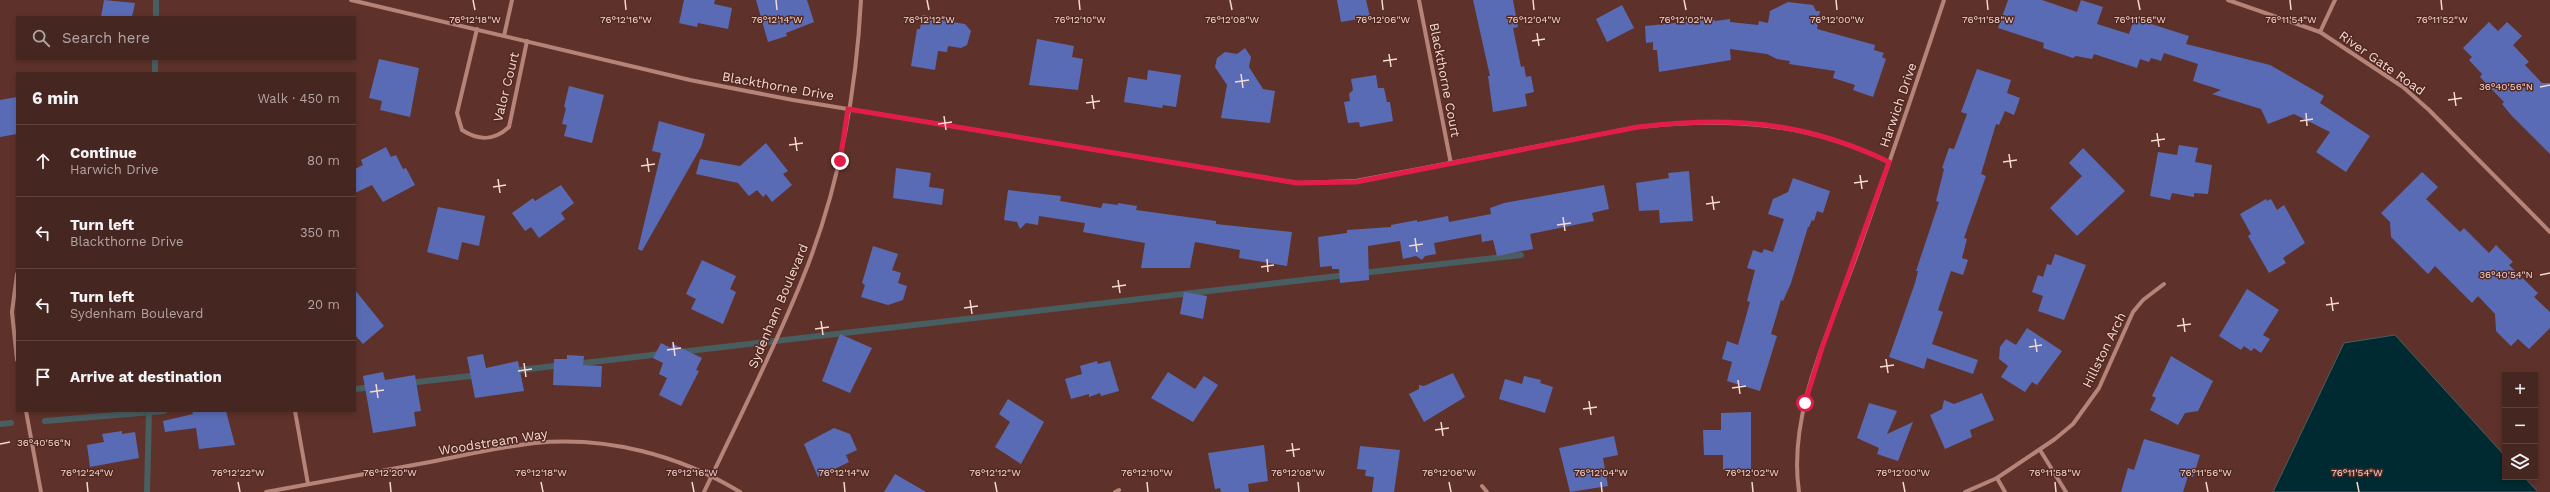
<!DOCTYPE html>
<meta charset="utf-8">
<style>
body{margin:0;font-family:"Work Sans",sans-serif;background:#4d2e29;color:#f1f3f6}
.controls{position:absolute;right:12px;bottom:12px;display:grid;overflow:hidden;border-radius:0px;box-shadow:0 2px 6px #0003}
.controls button{width:36px;height:36px;display:grid;place-items:center;padding:0;border:0;border-bottom:1px solid #5e433e;background:#462620;color:#f1f3f6;font:20px sans-serif}
.stop{position:absolute;width:12px;height:12px;margin:-9px;border:3px solid #e11d48;border-radius:50%;background:#fff}
.stop.end{background:#e11d48;border-color:#fff;box-shadow:0 1px 4px #0008}
.list{margin:0;padding:0;list-style:none}
h2{display:flex;justify-content:space-between;align-items:center;height:52px;margin:0;padding:0 16px;font-size:17px}
h2 small{font-size:13px;font-weight:400;color:#b0a5a5}
.list li{display:grid;grid-template-columns:26px 1fr auto;gap:12px;align-items:center;box-sizing:border-box;height:72px;padding:0 16px;border-top:1px solid #5e433e}
.list b{display:block;font-size:15px;white-space:nowrap}
.list p{margin:0;font-size:13px;white-space:nowrap;color:#b0a5a5}
.list em{font-size:13px;font-style:normal;color:#b0a5a5}
.icon{flex:none;width:22px;height:22px;fill:none;stroke:currentColor;stroke-width:2;stroke-linecap:round;stroke-linejoin:round}
.map{position:relative;flex:none;width:2550px;height:492px;overflow:hidden}
.search{position:absolute;background:#462620;box-shadow:0 2px 6px #0003;left:16px;top:16px;width:340px;height:44px;display:flex;align-items:center;gap:10px;box-sizing:border-box;padding:0 14px;border-radius:0px;color:#b0a5a5;font-size:15px}
.panel{position:absolute;background:#462620;box-shadow:0 2px 6px #0003;left:16px;top:72px;width:340px;height:340px;border-radius:0px}
.map>svg:first-child{display:block}
</style>
<div class="map">
<svg width="2550" height="492" viewBox="0 0 2550 492">
<rect width="100%" height="100%" fill="#5e322a"/>
<!-- water -->
<path fill="#002a31" stroke="#495e61" d="M2395,335L2505,456V477H2524L2538,492H2273L2344,343Z"/>
<g fill="none" stroke-linecap="round" stroke-linejoin="round">
<!-- stream -->
<g stroke="#495e61" stroke-width="6">
<path d="M156,17V0"/>
<path d="M155,73V59"/>
<path d="M1362,273L1521,255"/>
<path d="M680,352L1347,275"/>
<path d="M575,364L661,354"/>
<path d="M512,371L562,365"/>
<path d="M408,383L479,375"/>
<path d="M355,389L373,387"/>
<path d="M45,421L164,411"/>
<path d="M0,424L11,423"/>
<path d="M147,492L149,411"/>
</g>
</g>
<!-- building -->
<g fill="#5a6bb5">
<path d="M104,0L135,3L132,17H101Z"/>
<path d="M684,0H715L714,4L732,8L728,29L698,23L697,27L679,23Z"/>
<path d="M756,0H807L814,22L786,33L787,36L768,42Z"/>
<path d="M1337,0H1366L1370,17L1341,22Z"/>
<path d="M1473,0H1513L1518,27L1513,28L1521,67L1524,66L1526,77L1531,76L1534,92L1525,94L1527,106L1493,112L1488,76H1490Z"/>
<path d="M2008,0H2042L2077,12L2081,0L2103,7L2097,24L2129,34L2134,19L2145,22L2189,36L2186,44L2270,65L2324,96L2320,103L2370,136L2346,172L2316,152L2330,132L2294,114L2268,124L2261,109L2212,94L2221,90L2193,81L2198,64L2164,53L2161,61L2151,58L2149,62L2140,59L2137,68L2094,54L2092,59L2076,56L2073,58L2043,48L2044,43L1998,28Z"/>
<path d="M1788,2L1813,5L1816,11H1820L1817,29L1875,45L1874,50L1884,53L1882,57L1886,59L1873,97L1853,90L1855,85L1833,78L1835,71L1789,64L1790,61L1777,59L1767,54L1730,49L1731,60L1659,72L1657,50H1653V42L1646,43L1645,26L1696,21L1699,18L1711,17L1715,21L1730,19V22L1758,25L1759,21L1768,23L1770,11Z"/>
<path d="M1622,5L1634,28L1607,42L1596,19Z"/>
<path d="M922,15L953,19L952,22L965,24L971,31L967,45L961,48L948,46L947,52L938,51L935,70L911,66L917,29H920Z"/>
<path d="M2489,22L2498,31L2507,22L2522,36L2513,45L2529,62L2525,65L2542,83H2550V154L2511,115L2502,104L2504,102L2480,77L2482,74L2469,60L2472,57L2463,48Z"/>
<path d="M1037,39L1074,46L1072,57L1083,59L1078,90L1029,85Z"/>
<path d="M1245,48L1251,57L1249,67L1263,89L1275,91L1270,123L1221,118L1227,85L1215,67L1217,58L1225,52L1237,54Z"/>
<path d="M379,59L419,68L410,117L380,110L382,101L369,98Z"/>
<path d="M1977,69L2011,80L2007,93L2020,98L2014,115L2005,111L1999,125L1996,124L1981,174L1986,176L1964,238L1967,239L1962,258L1968,260L1963,275L1951,271L1938,310L1943,312L1932,344L1978,360L1973,374L1927,358L1924,369L1889,357L1915,283L1918,271H1916L1939,202L1936,201L1944,169L1942,168L1949,148L1954,149L1967,114L1961,112Z"/>
<path d="M1148,70L1181,75L1176,107L1163,105L1162,108L1124,102L1128,77L1147,80Z"/>
<path d="M1376,75L1378,88H1384L1387,102H1390L1393,121L1360,127L1359,122L1348,123L1344,102L1350,101L1349,94L1353,90L1351,79Z"/>
<path d="M569,86L604,95L592,143L564,136L567,125L562,124L566,108L564,107Z"/>
<path d="M17,97V134L0,137V100Z"/>
<path d="M659,121L705,134L701,147L642,251L638,249L661,153L652,151Z"/>
<path d="M766,143L788,171L783,174L792,185L772,202L766,194L763,197L757,190L749,196L738,183L696,174L700,159L740,166Z"/>
<path d="M2179,145L2198,148L2195,162L2212,165L2208,194L2194,193V197L2172,193L2170,200L2150,196L2158,152L2177,155Z"/>
<path d="M386,147L391,157L396,155L403,169L406,168L415,185L383,202L372,185L355,193V169L363,165L361,160Z"/>
<path d="M2083,148L2125,191L2077,236L2050,208L2082,176L2069,163Z"/>
<path d="M896,168L931,173L929,187L944,189L942,205L893,198Z"/>
<path d="M1689,171L1693,221L1660,223L1659,210L1639,211L1636,183L1669,178L1668,173Z"/>
<path d="M2422,172L2438,187L2426,199L2460,232L2464,228L2489,253L2496,245L2513,262L2509,265L2538,293L2534,297L2550,312V328L2529,349L2518,339L2511,346L2496,331L2495,314L2478,296L2472,303L2435,266L2428,274L2391,237L2390,222L2381,213Z"/>
<path d="M1793,178L1830,191L1823,213L1817,211L1814,221L1812,220L1809,227H1808L1791,283L1783,301L1781,300L1771,334L1777,336L1760,391L1727,381L1732,362L1722,359L1727,341L1738,345L1750,302L1747,301L1755,270L1747,268L1753,250L1762,253L1764,249L1773,252L1784,219L1768,214L1773,199L1788,192Z"/>
<path d="M561,185L574,203L561,213L565,219L539,238L531,227L525,231L512,213L533,198L535,201Z"/>
<path d="M1604,185L1609,209L1592,213L1594,221L1530,234L1533,249L1497,256L1493,240L1482,242L1481,234L1434,243L1436,254L1425,256L1422,260L1416,256L1403,259L1400,241L1368,246L1369,280L1340,283L1339,269H1332V266L1320,267L1318,237L1347,233V230L1391,227V225L1417,220V222L1448,216L1449,222L1491,214L1490,208L1504,203Z"/>
<path d="M1008,190L1061,196L1060,201L1101,208L1103,203L1118,205V203L1137,206L1136,210L1216,221V224L1292,232L1287,266L1239,258L1240,250L1195,242L1190,268H1141L1145,243L1083,232L1085,223L1039,216L1038,225L1026,223L1020,229L1017,222L1004,220Z"/>
<path d="M2266,199L2267,201L2271,199L2277,210L2284,205L2305,243L2283,258L2286,263L2269,273L2248,236L2251,234L2240,214Z"/>
<path d="M438,207L485,216L479,246L462,242L458,260L427,252Z"/>
<path d="M873,246L898,254L892,270L901,273L898,283L907,286L903,300L888,305L861,297L865,285L862,283Z"/>
<path d="M2055,254L2086,265L2064,320L2038,311L2043,296L2032,292L2038,275L2043,277L2047,264L2051,265Z"/>
<path d="M702,260L736,276L730,289L736,292L723,324L691,309L696,299L686,294Z"/>
<path d="M2247,289L2279,310L2263,335L2270,339L2261,353L2254,348L2251,351L2244,346L2241,350L2219,336Z"/>
<path d="M355,290L384,326L363,344L355,335Z"/>
<path d="M1184,292L1207,296L1203,319L1180,314Z"/>
<path d="M2027,328L2062,351L2037,385L2032,382L2025,392L2001,377L2008,366L1999,359L2000,347L2006,339L2016,345Z"/>
<path d="M840,334L872,348L850,393L822,381Z"/>
<path d="M661,343L671,348L673,344L702,358L696,370L699,371L681,406L659,395L667,378L659,374L663,363L653,358Z"/>
<path d="M483,354L486,368L518,361L524,391L475,398L467,357Z"/>
<path d="M567,355L584,356L583,365L602,366L601,387L553,385L554,359H567Z"/>
<path d="M2171,356L2213,381L2198,411L2185,413L2178,425L2150,410L2156,398L2152,396Z"/>
<path d="M1097,361L1098,364L1110,361L1119,391L1101,396L1100,393L1089,397V394L1071,399L1065,379L1082,374L1080,366Z"/>
<path d="M383,372L385,380L415,375L421,411L414,412L416,426L373,433L363,376Z"/>
<path d="M1168,372L1195,389L1204,376L1218,385L1193,422L1151,398Z"/>
<path d="M1453,373L1465,397L1424,422L1409,394L1419,389V385L1424,386Z"/>
<path d="M1524,376L1541,380L1540,383L1553,387L1545,413L1499,399L1505,379L1522,384Z"/>
<path d="M1982,393L1994,420L1970,430L1972,437L1945,449L1930,415L1942,409L1944,400L1954,404Z"/>
<path d="M1008,399L1044,422L1021,464L995,447L1010,422L999,414Z"/>
<path d="M1869,403L1897,411L1887,434L1913,422L1898,461L1877,454L1879,448L1857,438Z"/>
<path d="M192,411H226L235,445L199,449L196,428L165,432L163,421L193,414Z"/>
<path d="M1751,412V469L1723,470V455H1704L1703,430H1721V413Z"/>
<path d="M834,428L850,434L857,450L846,455L849,462L818,477L804,444Z"/>
<path d="M122,431V434L135,432L139,458L90,467L87,445L104,442L102,434Z"/>
<path d="M1614,436L1618,455L1603,458L1608,486L1570,492L1559,448Z"/>
<path d="M2144,439L2200,455L2193,477L2188,476L2183,492H2121L2128,468L2134,470Z"/>
<path d="M1264,445L1268,481L1248,484L1249,492H1221L1220,488L1215,489L1208,453Z"/>
<path d="M1360,446L1400,450L1394,492H1372L1374,477L1365,476L1366,470L1357,469Z"/>
<path d="M895,474L926,492H884Z"/>
</g>
<g fill="none" stroke-linecap="round" stroke-linejoin="round">
<!-- minor -->
<g stroke="#b58378" stroke-width="4">
<path d="M351,0L690,80L793,100L1297,183L1356,181L1638,127C1729,117 1806,122 1889,162"/>
<path d="M1419,0L1451,164"/>
<path d="M2228,0L2320,32L2403,87L2429,110L2550,232"/>
<path d="M477,29L457,113L462,130C479,141 494,141 509,127L527,41"/>
<path d="M2320,32L2335,0"/>
<path d="M504,36L512,0"/>
<path d="M17,274L12,312L17,360"/>
<path d="M26,411L41,492"/>
<path d="M295,411L308,484"/>
<path d="M2040,450L2066,492"/>
<path d="M1997,478L2005,492"/>
<path d="M1482,486L1487,492"/>
<path d="M266,492C321,482 376,472 430,462C465,455 500,447 535,443C607,436 679,455 740,492"/>
<path d="M704,492C737,422 773,352 802,280C838,192 856,95 861,0"/>
<path d="M1115,492L1119,490"/>
<path d="M1799,492C1787,411 1832,326 1858,251C1888,168 1916,84 1944,0"/>
<path d="M1965,492L1997,478L2055,439L2073,424L2099,388L2133,312L2143,300L2164,284"/>
</g>
</g>
<g fill="none" stroke-linecap="round" stroke-linejoin="round">
<!-- route -->
<path stroke="#e11d48" stroke-width="5" d="M840,161L848,109L1297,183L1356,182L1638,127C1731,116 1804,121 1889,162L1822,348L1805,403"/>
</g>
<!-- ticks -->
<path fill="none" stroke="#f4d8d2" stroke-width="1.5" d="M473,0L475,10M625,0L626,10M776,0L777,10M927,0L929,10M1079,0L1080,10M1230,0L1232,10M1382,0L1383,10M1533,0L1534,10M1684,0L1686,10M1836,0L1837,10M1987,0L1988,10M2138,0L2140,10M2290,0L2291,10M2441,0L2442,10M1537,33L1539,46M1532,41L1545,39M1389,54L1391,67M1383,61L1397,59M1241,74L1243,88M1235,82L1249,80M2540,87L2550,85M2454,92L2456,106M1092,95L1094,109M2448,100L2462,98M1086,103L1100,101M2306,113L2307,126M944,116L946,130M2300,121L2313,119M938,124L952,122M2157,133L2159,147M795,137L797,151M2151,141L2165,139M789,145L803,143M2009,154L2011,168M647,158L649,172M2003,162L2017,160M641,166L655,164M1860,175L1862,189M498,179L500,193M1854,183L1868,181M493,187L506,185M1712,196L1714,210M1706,204L1720,202M1563,217L1565,231M1557,225L1571,223M1415,238L1417,252M1409,246L1423,244M1267,259L1268,272M1261,267L1274,265M2540,275L2550,273M1118,280L1120,293M1112,287L1126,285M2331,297L2333,311M970,300L972,314M2326,305L2339,303M964,308L978,306M2183,318L2185,332M821,321L823,335M2177,326L2191,324M815,329L829,327M2035,339L2037,352M673,342L675,356M2029,347L2042,345M667,350L681,348M1886,359L1888,373M524,363L526,377M1880,367L1894,365M518,371L532,369M1738,380L1740,394M376,384L378,398M1732,388L1746,386M370,392L384,390M1589,401L1591,415M1583,409L1597,407M1441,422L1443,436M1435,430L1449,428M1292,443L1294,457M0,444L10,442M1286,451L1300,449M87,482L88,492M238,482L240,492M390,482L391,492M541,482L543,492M692,482L694,492M844,482L845,492M995,482L997,492M1147,482L1148,492M1298,482L1299,492M1449,482L1451,492M1601,482L1602,492M1752,482L1753,492M1903,482L1905,492M2055,482L2056,492M2206,482L2208,492M2357,482L2359,492"/>
<g text-anchor="middle" dominant-baseline="central" stroke-width="3" stroke-linejoin="round" paint-order="stroke">
<!-- street labels -->
<g font-size="13" fill="#f4d8d2" stroke="#522820">
<text transform="translate(2382 63) rotate(35)">River Gate Road</text>
<text transform="translate(1445 80) rotate(79)">Blackthorne Court</text>
<text transform="translate(778 86) rotate(10)">Blackthorne Drive</text>
<text transform="translate(506 87) rotate(-76)">Valor Court</text>
<text transform="translate(1898 105) rotate(-71)">Harwich Drive</text>
<text transform="translate(778 306) rotate(-67)">Sydenham Boulevard</text>
<text transform="translate(2104 350) rotate(-64)">Hillston Arch</text>
<text transform="translate(493 442) rotate(-9)">Woodstream Way</text>
</g>
</g>
<g font-size="10" text-anchor="middle" fill="#f4d8d2" stroke="#522820" stroke-width="3" stroke-linejoin="round" paint-order="stroke">
<text x="475" y="23">76°12'18"W</text>
<text x="626" y="23">76°12'16"W</text>
<text x="777" y="23">76°12'14"W</text>
<text x="929" y="23">76°12'12"W</text>
<text x="1080" y="23">76°12'10"W</text>
<text x="1232" y="23">76°12'08"W</text>
<text x="1383" y="23">76°12'06"W</text>
<text x="1534" y="23">76°12'04"W</text>
<text x="1686" y="23">76°12'02"W</text>
<text x="1837" y="23">76°12'00"W</text>
<text x="1988" y="23">76°11'58"W</text>
<text x="2140" y="23">76°11'56"W</text>
<text x="2291" y="23">76°11'54"W</text>
<text x="2442" y="23">76°11'52"W</text>
<text x="2506" y="90">36°40'56"N</text>
<text x="2506" y="278">36°40'54"N</text>
<text x="44" y="446">36°40'56"N</text>
<text x="87" y="476">76°12'24"W</text>
<text x="238" y="476">76°12'22"W</text>
<text x="390" y="476">76°12'20"W</text>
<text x="541" y="476">76°12'18"W</text>
<text x="692" y="476">76°12'16"W</text>
<text x="844" y="476">76°12'14"W</text>
<text x="995" y="476">76°12'12"W</text>
<text x="1147" y="476">76°12'10"W</text>
<text x="1298" y="476">76°12'08"W</text>
<text x="1449" y="476">76°12'06"W</text>
<text x="1601" y="476">76°12'04"W</text>
<text x="1752" y="476">76°12'02"W</text>
<text x="1903" y="476">76°12'00"W</text>
<text x="2055" y="476">76°11'58"W</text>
<text x="2206" y="476">76°11'56"W</text>
<text x="2357" y="476">76°11'54"W</text>
</g>
</svg>
<div class="controls">
<button>+</button>
<button>−</button>
<button><svg class="icon" aria-label="layers" viewBox="0 0 24 24"><path d="M12 4l9 5-9 5-9-5zM3 14l9 5 9-5"/></svg></button>
</div>
<div class="stop" style="left:1805px;top:403px"></div>
<div class="stop end" style="left:840px;top:161px"></div>
<div class="search"><svg class="icon" aria-label="search" viewBox="0 0 24 24"><circle cx="10" cy="10" r="6"/><path d="M15 15l6 6"/></svg>Search here</div>
<section class="panel">
<h2>6 min<small>Walk · 450 m</small></h2>
<ul class="list">
<li><svg class="icon" aria-label="ahead" viewBox="0 0 24 24"><path d="M12 20V5M6 11l6-6 6 6"/></svg><div><b>Continue</b><p>Harwich Drive</p></div><em>80 m</em></li>
<li><svg class="icon" aria-label="left" viewBox="0 0 24 24"><path d="M17 20v-9H6M10 6l-5 5 5 5"/></svg><div><b>Turn left</b><p>Blackthorne Drive</p></div><em>350 m</em></li>
<li><svg class="icon" aria-label="left" viewBox="0 0 24 24"><path d="M17 20v-9H6M10 6l-5 5 5 5"/></svg><div><b>Turn left</b><p>Sydenham Boulevard</p></div><em>20 m</em></li>
<li><svg class="icon" aria-label="arrive" viewBox="0 0 24 24"><path d="M6 21V4h12l-3 4 3 4H6"/></svg><div><b>Arrive at destination</b></div></li>
</ul>
</section>
</div>
